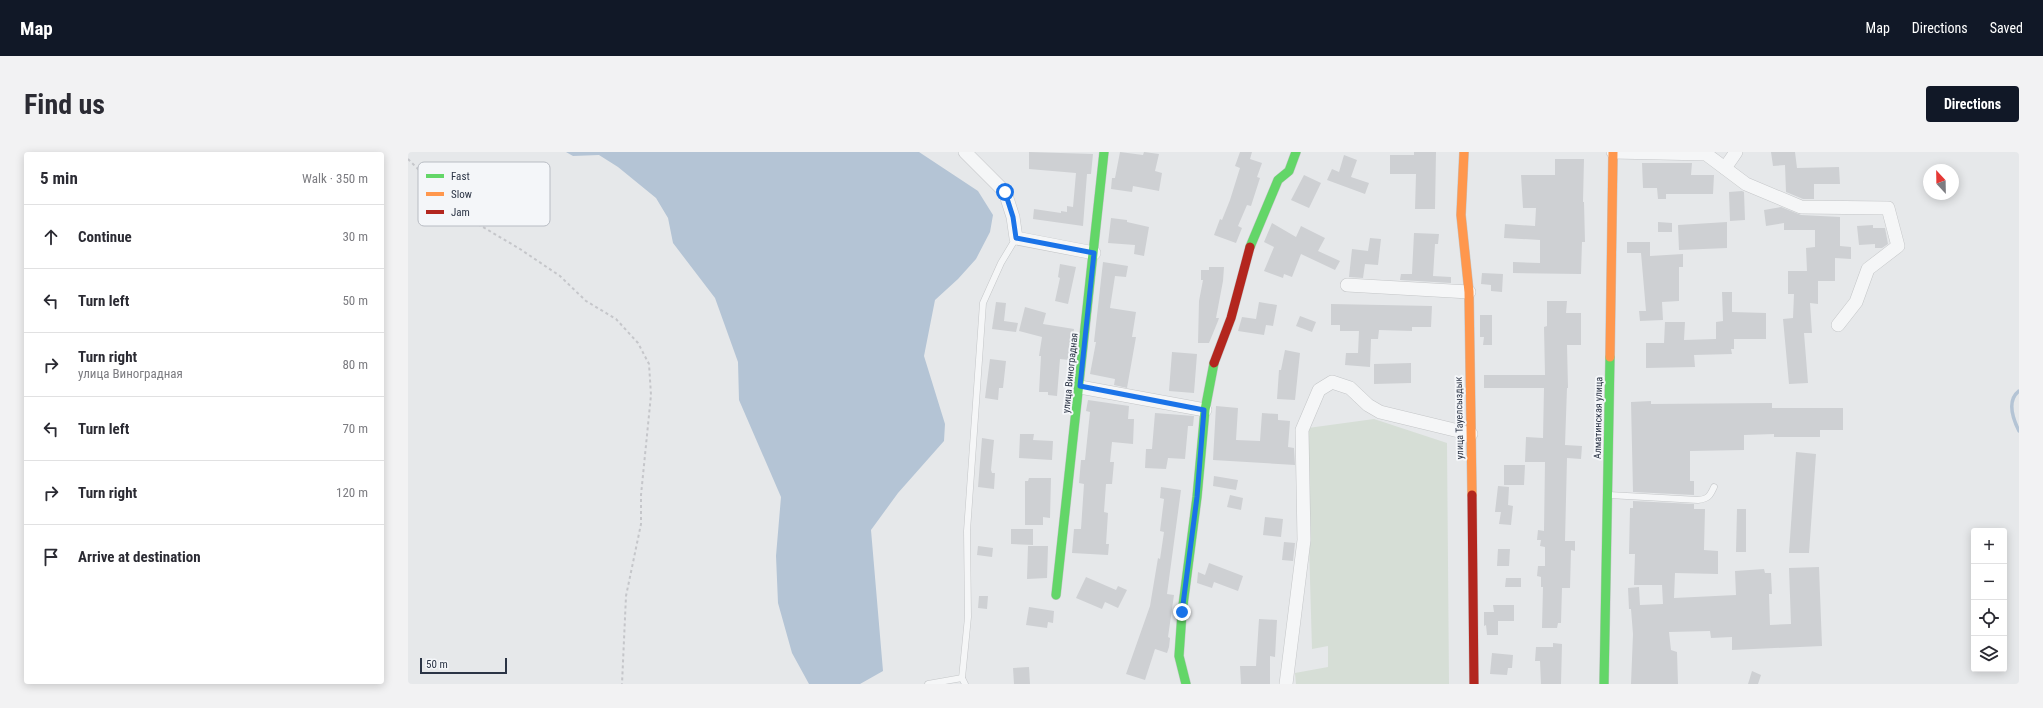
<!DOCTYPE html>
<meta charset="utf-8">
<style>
body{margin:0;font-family:"Roboto Condensed",sans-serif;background:#f2f2f3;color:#2b2b33}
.controls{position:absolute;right:12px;bottom:12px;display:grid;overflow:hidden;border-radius:4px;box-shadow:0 2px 10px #0003}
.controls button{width:36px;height:36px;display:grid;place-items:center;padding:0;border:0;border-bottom:1px solid #e1e1e2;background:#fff;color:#2b2b33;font:20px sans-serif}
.compass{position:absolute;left:1515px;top:12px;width:36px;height:36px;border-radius:50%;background:#fff;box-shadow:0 2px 10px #0003;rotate:338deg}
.scale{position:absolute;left:12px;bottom:10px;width:87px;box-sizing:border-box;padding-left:4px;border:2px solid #2b3445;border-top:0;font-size:11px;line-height:14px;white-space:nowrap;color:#2b3445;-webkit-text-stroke:3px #f4f6f9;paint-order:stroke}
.stop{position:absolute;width:12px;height:12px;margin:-9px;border:3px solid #1a73e8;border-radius:50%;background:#fff}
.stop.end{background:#1a73e8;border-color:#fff;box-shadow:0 1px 4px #0008}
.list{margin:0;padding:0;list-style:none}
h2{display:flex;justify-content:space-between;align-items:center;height:52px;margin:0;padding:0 16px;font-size:17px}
h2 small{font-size:13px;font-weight:400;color:#7c7c81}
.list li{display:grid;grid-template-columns:26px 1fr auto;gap:12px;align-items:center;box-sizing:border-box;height:64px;padding:0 16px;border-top:1px solid #e1e1e2}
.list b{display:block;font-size:15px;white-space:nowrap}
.list p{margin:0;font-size:13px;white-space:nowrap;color:#7c7c81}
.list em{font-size:13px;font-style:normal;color:#7c7c81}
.icon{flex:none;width:22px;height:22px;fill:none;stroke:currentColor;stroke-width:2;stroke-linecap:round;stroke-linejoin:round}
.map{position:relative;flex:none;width:1611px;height:532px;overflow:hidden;border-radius:4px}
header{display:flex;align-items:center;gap:24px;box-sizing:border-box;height:56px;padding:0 20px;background:#111827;color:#fff}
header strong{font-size:19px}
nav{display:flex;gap:22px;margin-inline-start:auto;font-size:14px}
.intro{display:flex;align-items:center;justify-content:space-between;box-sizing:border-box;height:96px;padding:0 24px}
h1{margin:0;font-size:28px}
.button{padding:10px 18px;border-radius:4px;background:#111827;color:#fff;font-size:14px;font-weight:700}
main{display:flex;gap:24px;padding:0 24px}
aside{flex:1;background:#fff;border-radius:4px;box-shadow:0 2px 10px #0003}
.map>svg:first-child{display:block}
</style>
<header>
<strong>Map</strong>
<nav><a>Map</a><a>Directions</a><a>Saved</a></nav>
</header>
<div class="intro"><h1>Find us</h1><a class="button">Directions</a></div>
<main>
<aside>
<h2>5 min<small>Walk · 350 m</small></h2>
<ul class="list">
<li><svg class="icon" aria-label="ahead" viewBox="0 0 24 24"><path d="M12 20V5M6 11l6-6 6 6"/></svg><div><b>Continue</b></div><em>30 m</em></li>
<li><svg class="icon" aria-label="left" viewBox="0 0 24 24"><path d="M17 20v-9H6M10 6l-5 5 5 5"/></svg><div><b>Turn left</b></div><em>50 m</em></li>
<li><svg class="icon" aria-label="right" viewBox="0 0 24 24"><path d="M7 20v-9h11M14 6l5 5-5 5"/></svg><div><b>Turn right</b><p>улица Виноградная</p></div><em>80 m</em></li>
<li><svg class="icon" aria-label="left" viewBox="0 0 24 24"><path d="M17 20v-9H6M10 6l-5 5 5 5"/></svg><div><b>Turn left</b></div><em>70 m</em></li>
<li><svg class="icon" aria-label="right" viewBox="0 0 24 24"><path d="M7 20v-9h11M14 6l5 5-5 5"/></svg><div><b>Turn right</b></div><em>120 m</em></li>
<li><svg class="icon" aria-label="arrive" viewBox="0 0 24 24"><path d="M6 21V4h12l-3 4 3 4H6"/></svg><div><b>Arrive at destination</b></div></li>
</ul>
</aside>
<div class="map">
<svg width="1611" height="532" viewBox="0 0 1611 532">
<rect width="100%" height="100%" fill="#e6e8ea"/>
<!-- green -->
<path fill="#d6ded6" d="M966,267L1039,291L1041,532H888L887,521L920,515V494L904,497L900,358V276Z"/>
<!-- water -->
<path fill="#b4c4d5" d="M158,0H511L570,39L585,63L582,80L568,107L550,127L527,148L516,204L537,272L536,289L490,341L463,378L475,519L452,532H401L384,501L370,451L368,404L373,345L331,248L330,210L307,146L265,91L260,66L248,46L210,15L191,3L165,4Z"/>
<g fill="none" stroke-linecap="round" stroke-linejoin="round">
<!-- stream -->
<path stroke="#b4c4d5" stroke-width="3.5" d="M1611,239C1598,249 1605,267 1611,279"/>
</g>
<!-- building -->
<g fill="#ced0d3">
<path d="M621,0L685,2L683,22H679L675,74L625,67L626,57L653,61V59L659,60V54L665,55L668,21L621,17Z"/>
<path d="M712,0L735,3L736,0L751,2L747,19L754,21L751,39L725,34L724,40L703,37L704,26H707Z"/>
<path d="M832,0H844L842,7L854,11L849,25L852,26L843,54L839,53L830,74L834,76L828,91L806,83L812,67L814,68L822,48L832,16L827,14Z"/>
<path d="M1006,0H1028L1027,57H1007L1008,22H982V3H1006Z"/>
<path d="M1363,0H1387L1389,16L1431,15L1432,32H1406V47H1395L1378,40L1377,13L1365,14Z"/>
<path d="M936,3L949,8L943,25L961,31L957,42L919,28L924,17L931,20Z"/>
<path d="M1147,7H1176L1175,50H1176L1177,90H1174L1173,122L1105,121V110L1132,111V88L1096,86L1097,72L1127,74L1128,56H1115L1113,23H1147Z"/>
<path d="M1234,11H1284L1283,23H1306L1305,42H1258V47H1250L1249,36H1235Z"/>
<path d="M896,23L913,31L901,56L883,48Z"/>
<path d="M1334,39L1336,40L1337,68L1322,69L1321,40Z"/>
<path d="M1373,55L1393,63L1432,65V94L1443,95V107L1427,106V129H1410V152L1402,151L1404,181H1396L1400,231L1381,232L1375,167L1385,166L1386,142H1380V119H1399L1398,96L1407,95V78H1376V71L1358,74L1356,58Z"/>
<path d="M703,66L719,68V70L741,75L736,104L726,102L727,93L700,91Z"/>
<path d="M1250,70L1264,71V80H1250Z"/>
<path d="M1319,70V96L1271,98L1270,73Z"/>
<path d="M864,71L888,85L893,74L917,86L910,99L932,109L927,118L893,102L884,125L876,122L875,126L856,119L866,95L856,90Z"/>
<path d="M1465,73V76H1477L1480,92L1474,96H1467V92L1451,93L1449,74Z"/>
<path d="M1006,81L1031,82L1030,92H1027L1025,124L1043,125V131L992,128L993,122H1004Z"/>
<path d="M962,86L973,87L970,113L957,112L955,126L941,125L944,97L960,99Z"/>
<path d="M1219,90H1242V104L1275,102V115H1271V149L1254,150L1255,168L1232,169L1231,159H1238L1233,101H1219Z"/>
<path d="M695,110L720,114L718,125L707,124L702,156L728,160L724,185H728L719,236L706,233L707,227L682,222L688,190H686Z"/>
<path d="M652,112L668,115L660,152L647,149L652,126L650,125Z"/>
<path d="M801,115H816L815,129L808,166H811L810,169L801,191H790L791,149L795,128H793V118H801Z"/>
<path d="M1074,121L1095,122L1094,140L1083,139V133L1073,132Z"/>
<path d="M1314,140H1324V160L1358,161V187H1326V197H1323L1324,202L1286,203L1287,215L1238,216V191H1256L1257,170H1277L1276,188L1308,187V170L1315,169Z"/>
<path d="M1139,149H1159L1158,161H1173V193H1159L1160,236H1159L1157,293L1174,294L1173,307L1159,306L1157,389H1167V399L1163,398L1162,436H1154L1153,471H1150L1149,476H1134L1135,435H1133V425L1129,424L1130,414H1137V395L1132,394L1133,388H1129L1130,378L1136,379L1137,310H1117L1118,285L1135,286L1136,236H1076V223H1137L1136,175L1139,174Z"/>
<path d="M588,150L598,151L596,169L610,171L608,180L584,177Z"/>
<path d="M851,150L869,153L865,174L858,173L856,183L830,179L834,165L848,167Z"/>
<path d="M923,152L1024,154L1023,175H1004V179L971,178L970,187H963L962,215L937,213L938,201H950L951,179H932V173H923Z"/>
<path d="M617,155L638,161L635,172L666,177L661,208L652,207L649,244L640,243V240H631L633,204H631L634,185L611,179Z"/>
<path d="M1072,163H1084V193H1075L1076,185H1072Z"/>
<path d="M892,164L908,170L904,180L888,174Z"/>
<path d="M877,198L892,201L887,248L869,247L871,218H873Z"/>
<path d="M764,200L789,202L786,241L761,239Z"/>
<path d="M582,207L598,209L595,236H591L590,248L577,246Z"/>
<path d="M1003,211V231L966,232V212Z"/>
<path d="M680,248L721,254L720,267H726L725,292L704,290L702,310H706L704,332H698L696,360L700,361L698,392H701L700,403L664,401L666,377H673L676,332L671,331L673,308H677L682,260L678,259Z"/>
<path d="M1243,249V252L1364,251V256H1435V278H1412V285H1366V282L1336,283V298L1282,299V329H1286V343L1225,340L1223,250Z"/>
<path d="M808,254L830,256L828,288L852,289L854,261L870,262V268L882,269L880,295L886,296L887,313L805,308Z"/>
<path d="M747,261L786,264L785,274H780L777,307L760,306L758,317L737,316L738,297H744Z"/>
<path d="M612,282H626L625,288L645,289L644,308L611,306Z"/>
<path d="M574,286L586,288L583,318L584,321H587L586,337L570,335Z"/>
<path d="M1388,300L1408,302L1401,401H1381Z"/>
<path d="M1096,313H1117L1116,333H1096Z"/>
<path d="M806,324L830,328L828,338L805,334Z"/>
<path d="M621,326H643L642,366L635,365V373H617V329H620Z"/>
<path d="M1090,334L1101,335L1100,353L1105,354L1103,373L1091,372L1093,360H1087Z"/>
<path d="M753,335L773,338L759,442L766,443L760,485L762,486L761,495L759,501L747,497L737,528L718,522L742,454L750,406L752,407L756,380L752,379L756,347L752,346Z"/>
<path d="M822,343L835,346L833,358L819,355Z"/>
<path d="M1225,349L1286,352V357H1297L1296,398L1310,399V422L1267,421L1266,446L1328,443L1327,419L1356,417L1357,421H1363L1364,442H1361L1362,473L1383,472L1381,416L1411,415L1414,494L1324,498V485L1303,486L1302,479L1261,480L1263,498L1269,500L1270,532H1223L1225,482L1223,457H1221L1220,436L1231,435L1232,453L1255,452L1254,433H1226L1227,402H1221L1222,356H1225Z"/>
<path d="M1329,357H1338V400H1328Z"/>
<path d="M857,365L875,367L873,385L855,383Z"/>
<path d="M603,377H625V393L603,392Z"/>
<path d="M876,390L887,391L885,409L874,408Z"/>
<path d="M570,394L585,396L584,405L569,403Z"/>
<path d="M620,394H640L639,426L619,427Z"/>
<path d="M1090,397H1102L1101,414H1089Z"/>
<path d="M801,411L835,424L830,439L806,430L804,436L789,431L790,420L797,423Z"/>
<path d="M678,425L708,438L710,434L719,438L710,456L697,450L694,457L668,446Z"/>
<path d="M1098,426H1113V435H1097Z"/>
<path d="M571,444H580L579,457L570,456Z"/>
<path d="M1085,453H1106V469H1090V483H1079L1078,473L1076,474V460H1086Z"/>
<path d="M621,455L646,459L645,471L640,470L639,476L618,473Z"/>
<path d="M851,467L869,468L867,505L862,504V532H833L832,514H848Z"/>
<path d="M1145,491L1154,492L1153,532H1133L1132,509H1127L1128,495H1145Z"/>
<path d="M1084,501L1105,503L1104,516H1100L1099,523L1082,522Z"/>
<path d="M621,515L622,532H606L605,516Z"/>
<path d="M1344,519L1353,523L1350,532H1340Z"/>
</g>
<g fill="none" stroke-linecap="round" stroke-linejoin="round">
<!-- lane casing -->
<g stroke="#c4c6c8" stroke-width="7">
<g id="lane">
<path d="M1201,343L1290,348C1300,347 1302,344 1306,335"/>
<path d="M520,532L554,526"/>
<path d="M557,532L554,526L560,465L559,379L575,151L593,111L608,86"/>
</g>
</g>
<!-- street casing -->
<g stroke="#c4c6c8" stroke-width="14">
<g id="street">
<path d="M557,0L597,40L605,65L608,86L686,101"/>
<path d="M1205,0L1298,2L1338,32L1393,55L1480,56L1490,94L1460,117L1448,150L1430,173"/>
<path d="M1317,16L1328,0"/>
<path d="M939,133L1061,140"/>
<path d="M672,235L797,258"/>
<path d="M878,532L896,388L894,278L911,238L924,230L942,236L960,253L972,260L1063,282"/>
</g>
</g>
<!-- fast casing -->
<g stroke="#c4c6c8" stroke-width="10">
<g id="fast">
<path d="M842,95L870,28L881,19L888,0"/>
<path d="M648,443L696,0"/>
<path d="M778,532L771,504L774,461L789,345L797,258L806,211"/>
<path d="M1196,532L1202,205"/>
</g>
</g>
<!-- slow casing -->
<g stroke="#c4c6c8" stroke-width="10">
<g id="slow">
<path d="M1056,0L1053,63L1061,140L1064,343"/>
<path d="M1202,205L1205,0"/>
</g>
</g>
<!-- jam casing -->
<g stroke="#c4c6c8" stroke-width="10">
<g id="jam">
<path d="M806,211L823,166L842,95"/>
<path d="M1064,343L1066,532"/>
</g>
</g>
<!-- path -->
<path stroke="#c5c6ca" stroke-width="2" stroke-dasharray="3 3" stroke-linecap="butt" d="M0,7L11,18L36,38L63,68L112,97L152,124L178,149L208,167L230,191L241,212L243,243L233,343V372L218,444L214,532"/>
<!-- lane -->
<use href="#lane" stroke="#f5f6f7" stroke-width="6"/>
<!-- street -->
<use href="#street" stroke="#f5f6f7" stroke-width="13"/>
<!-- fast -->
<use href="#fast" stroke="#63d668" stroke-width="9"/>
<!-- slow -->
<use href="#slow" stroke="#ff974d" stroke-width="9"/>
<!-- jam -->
<use href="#jam" stroke="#b3261e" stroke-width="9"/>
</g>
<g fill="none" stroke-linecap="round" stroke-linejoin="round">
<!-- route -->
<path stroke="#1a73e8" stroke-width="5" d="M597,40L605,65L608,86L686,101L672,234L796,258L789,345L774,460"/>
</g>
<g text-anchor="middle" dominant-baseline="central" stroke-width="4" stroke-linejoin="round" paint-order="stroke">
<!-- street labels -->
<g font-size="10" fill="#2b3445" stroke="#f4f6f9">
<text transform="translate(662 221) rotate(-84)">улица Виноградная</text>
<text transform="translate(1051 266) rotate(-91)">улица Тауелсыздык</text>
<text transform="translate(1190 266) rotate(-89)">Алматинская улица</text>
</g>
</g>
<!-- legend -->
<rect x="10" y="10" width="132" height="64" rx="6" fill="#f4f6f9" stroke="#b8bcc3" stroke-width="1"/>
<rect x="18" y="22" width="18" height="4" fill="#63d668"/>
<rect x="18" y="40" width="18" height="4" fill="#ff974d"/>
<rect x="18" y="58" width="18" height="4" fill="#b3261e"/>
<g font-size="11" fill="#2b3445">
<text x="43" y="28">Fast</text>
<text x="43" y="46">Slow</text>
<text x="43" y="64">Jam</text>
</g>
</svg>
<div class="controls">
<button>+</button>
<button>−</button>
<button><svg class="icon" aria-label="locate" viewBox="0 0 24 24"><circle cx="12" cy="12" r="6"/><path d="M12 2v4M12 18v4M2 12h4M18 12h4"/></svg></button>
<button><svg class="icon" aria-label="layers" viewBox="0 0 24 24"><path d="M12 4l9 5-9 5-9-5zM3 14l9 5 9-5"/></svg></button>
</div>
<svg class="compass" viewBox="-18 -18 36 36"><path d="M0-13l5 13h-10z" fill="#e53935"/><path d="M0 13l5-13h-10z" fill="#7c7c81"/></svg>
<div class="scale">50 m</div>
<div class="stop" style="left:597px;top:40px"></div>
<div class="stop end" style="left:774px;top:460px"></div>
</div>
</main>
